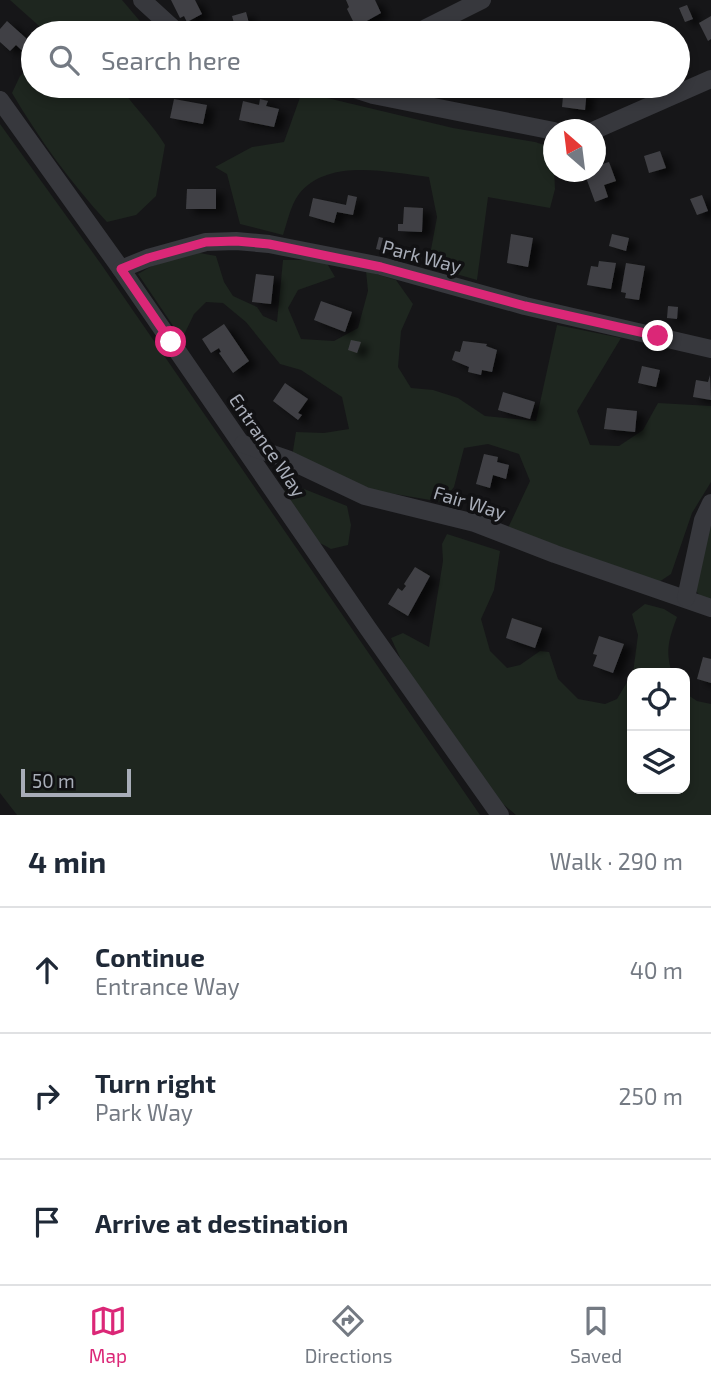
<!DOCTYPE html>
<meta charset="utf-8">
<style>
body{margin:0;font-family:"Exo 2",sans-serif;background:#f2f2f3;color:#1f2937}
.controls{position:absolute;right:21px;bottom:21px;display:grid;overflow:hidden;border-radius:14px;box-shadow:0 4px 10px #0003}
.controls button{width:63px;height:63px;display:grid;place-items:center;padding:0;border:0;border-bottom:2px solid #e0e1e3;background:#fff;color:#1f2937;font:35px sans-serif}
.compass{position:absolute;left:543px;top:119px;width:63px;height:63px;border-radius:50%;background:#fff;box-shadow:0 4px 10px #0003;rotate:332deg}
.scale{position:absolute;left:21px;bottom:18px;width:110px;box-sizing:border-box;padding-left:7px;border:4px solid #a8adb8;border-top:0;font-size:19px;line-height:24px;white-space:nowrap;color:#a8adb8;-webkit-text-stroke:5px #111113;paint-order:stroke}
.stop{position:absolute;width:21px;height:21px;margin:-16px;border:5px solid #db2777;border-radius:50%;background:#fff}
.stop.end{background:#db2777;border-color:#fff;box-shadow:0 2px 7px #0008}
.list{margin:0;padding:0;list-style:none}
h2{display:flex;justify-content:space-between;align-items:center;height:91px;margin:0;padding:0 28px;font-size:30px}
h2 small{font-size:23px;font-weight:400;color:#747a83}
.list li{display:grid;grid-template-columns:46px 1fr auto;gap:21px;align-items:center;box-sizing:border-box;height:126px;padding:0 28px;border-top:2px solid #e0e1e3}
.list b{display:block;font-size:26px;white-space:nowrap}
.list p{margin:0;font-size:23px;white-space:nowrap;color:#747a83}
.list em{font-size:23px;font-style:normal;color:#747a83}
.icon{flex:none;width:38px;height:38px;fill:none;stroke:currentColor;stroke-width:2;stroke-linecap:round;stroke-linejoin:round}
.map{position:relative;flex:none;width:711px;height:815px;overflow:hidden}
.search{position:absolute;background:#fff;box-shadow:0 4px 10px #0003;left:21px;right:21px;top:21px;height:77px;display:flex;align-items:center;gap:18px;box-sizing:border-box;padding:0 24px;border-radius:38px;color:#747a83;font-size:26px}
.sheet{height:469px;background:#fff}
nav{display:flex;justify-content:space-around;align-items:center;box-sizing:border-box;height:98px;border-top:2px solid #e0e1e3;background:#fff;font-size:19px;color:#747a83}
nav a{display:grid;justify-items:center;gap:4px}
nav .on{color:#db2777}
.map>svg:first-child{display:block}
</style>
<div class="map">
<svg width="711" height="815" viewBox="0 0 711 815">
<defs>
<filter id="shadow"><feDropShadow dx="8" dy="4.5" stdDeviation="3.5" flood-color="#0009"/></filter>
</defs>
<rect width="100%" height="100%" fill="#161618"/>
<!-- green -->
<g fill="#1e261f">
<path d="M10,0H122L150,33H47Z"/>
<path d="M33,65V86H126L123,91C137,110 153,125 165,145L156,196L136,215L107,222C70,182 40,140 12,93L20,76Z"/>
<path d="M302,92L453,128L535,142L553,148L555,189L550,208L488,197L477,280L428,266L437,217L429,177C390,173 329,157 299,194C291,204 287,223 283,235L240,224L227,174L215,167L252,147L284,142Z"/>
<path d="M0,124L101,264L480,815H17L0,793Z"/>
<path d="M194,252L216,256L224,282L233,296L257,307L263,316L277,322L283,260H325L335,277L298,290L288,308L301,339L334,341L358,328L368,291L366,271L396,280L413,304L401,331L398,367L411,388L433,390L458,398L485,416L536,421L557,325L621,338L577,411L590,445L619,446L643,430L658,403L711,406V482L692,513L671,574L659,582L508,528L530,481L519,454L488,444L464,448L454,487L442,502L377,491L343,479L292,457L296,432L324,433L349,429L342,397L301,370L280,364L246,322L223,303L206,302L194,314L182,339L138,274L150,267Z"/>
<path d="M289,483L347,506L351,525L348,545L331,549L311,538L284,491Z"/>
<path d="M711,514V603L705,601L695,590Z"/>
<path d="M447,534L500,551L494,590L481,619L490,651L507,668L520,665L540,651L549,652L558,679L578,699L605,704L617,699L632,674V789H685V693L697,701L711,704V815H516L503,804L403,664L391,638L403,633L429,647L443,561L442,544Z"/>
<path d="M645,604L664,609L677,617C669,639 665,650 672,673H633L638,635L632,614Z"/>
</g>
<!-- building -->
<g fill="#404145" filter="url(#shadow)">
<path d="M171,0H195L202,14L187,22L184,16L180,18Z"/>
<path d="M346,0H375L381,13L356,27L347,9L349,7Z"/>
<path d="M687,5L693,19L685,22L679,8Z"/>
<path d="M246,12L250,27L236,30L232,16Z"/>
<path d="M711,16V39L708,41L699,23Z"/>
<path d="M7,21L27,39L32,34L33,35V54L30,58L16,45L10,51L0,42V29Z"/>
<path d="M292,23L295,33H269L268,30Z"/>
<path d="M518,86H542L541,92L518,91Z"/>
<path d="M564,86H583L582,89H587L585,110L562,107Z"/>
<path d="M174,99L207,105L203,124L170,118Z"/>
<path d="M260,99L268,101L266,106L279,109L274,127L239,120L243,101L259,105Z"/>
<path d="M660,151L666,168L649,173L644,156Z"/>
<path d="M609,162L616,181L604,185L608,197L595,202L584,172H596V166Z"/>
<path d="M187,189H216V209H186Z"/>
<path d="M348,195L357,197L353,215L337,212L334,223L309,216L313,198L346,205Z"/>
<path d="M702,195L708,211L697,215L690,199Z"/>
<path d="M404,207L423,208L422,232L398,231V224H403Z"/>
<path d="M511,234L533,238L528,267L507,263Z"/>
<path d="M612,234L629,238L626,251L609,246Z"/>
<path d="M379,237L387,239L384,251L376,249Z"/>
<path d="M599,261L616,263L611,289L587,285L591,266L598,267Z"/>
<path d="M626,263L645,266L639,300L625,298L626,293L621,292Z"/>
<path d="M256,274L274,276L271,304L252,302Z"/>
<path d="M321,301L352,312L345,332L314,320Z"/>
<path d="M668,306L678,307L677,319L667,318Z"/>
<path d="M224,324L249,361L233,373L219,353L221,352L219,348L211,353L202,339Z"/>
<path d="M351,340L361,342L357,353L348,350Z"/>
<path d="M463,341L487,344L486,346L497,350L492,372L482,370L481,375L468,372L469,367L452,360L455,351L460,352Z"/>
<path d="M642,366L660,370L656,387L638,383Z"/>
<path d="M710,375L711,400L693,397L696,380L708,382Z"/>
<path d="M285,383L308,399L298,413L302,415L298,420L273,401Z"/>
<path d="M503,392L535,402L530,419L498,410Z"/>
<path d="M607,408L637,411L635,432L604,429Z"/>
<path d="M484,454L498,457L497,462L509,465L506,479L493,475L490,488L476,484Z"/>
<path d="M415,567L430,576L408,616L388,604L398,588L402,591L406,586L404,584Z"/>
<path d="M512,618L542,628L535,648L506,638Z"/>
<path d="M599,636L624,644L613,673L593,666L597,655L593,654Z"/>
<path d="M703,657L711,659V683L697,679Z"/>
</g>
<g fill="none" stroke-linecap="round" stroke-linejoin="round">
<!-- minor -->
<g stroke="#37383d" stroke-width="18">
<path d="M142,0L178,33"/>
<path d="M416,33L482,0"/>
<path d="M345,86L373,95L554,131"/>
<path d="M0,100L121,269L367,627L500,815"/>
<path d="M595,130L711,79"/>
<path d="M121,269L148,258L206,242L236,241L269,244L381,266L525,306L711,349"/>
<path d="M243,444L287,459L365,496L475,523L555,554L711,608"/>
<path d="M686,598L703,520L711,503"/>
</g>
</g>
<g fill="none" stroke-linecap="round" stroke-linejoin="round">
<!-- route -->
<path stroke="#db2777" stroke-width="9" d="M171,342L121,269L148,258L206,242L236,241L269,244L381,267L525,306L658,336"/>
</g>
<g text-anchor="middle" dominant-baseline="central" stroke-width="7" stroke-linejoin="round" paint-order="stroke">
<!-- street labels -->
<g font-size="19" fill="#a8adb8" stroke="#111113">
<text transform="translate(422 256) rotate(15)">Park Way</text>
<text transform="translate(268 445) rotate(56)">Entrance Way</text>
<text transform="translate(470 502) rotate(17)">Fair Way</text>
</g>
</g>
</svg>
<div class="controls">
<button><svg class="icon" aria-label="locate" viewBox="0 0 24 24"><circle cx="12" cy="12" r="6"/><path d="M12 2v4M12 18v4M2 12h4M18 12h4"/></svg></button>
<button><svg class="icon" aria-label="layers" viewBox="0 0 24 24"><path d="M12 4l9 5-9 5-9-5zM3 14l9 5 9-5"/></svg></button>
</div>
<svg class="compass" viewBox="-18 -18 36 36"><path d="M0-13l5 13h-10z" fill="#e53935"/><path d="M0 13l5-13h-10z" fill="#747a83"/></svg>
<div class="scale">50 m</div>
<div class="stop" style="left:171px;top:342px"></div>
<div class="stop end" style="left:658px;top:336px"></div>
<div class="search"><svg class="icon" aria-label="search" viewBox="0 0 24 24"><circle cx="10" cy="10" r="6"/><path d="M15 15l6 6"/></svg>Search here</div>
</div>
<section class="sheet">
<h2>4 min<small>Walk · 290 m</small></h2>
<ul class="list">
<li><svg class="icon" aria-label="ahead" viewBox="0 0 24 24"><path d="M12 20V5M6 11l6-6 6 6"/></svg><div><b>Continue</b><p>Entrance Way</p></div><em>40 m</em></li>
<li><svg class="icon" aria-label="right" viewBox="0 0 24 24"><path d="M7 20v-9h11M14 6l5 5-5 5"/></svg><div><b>Turn right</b><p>Park Way</p></div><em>250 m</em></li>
<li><svg class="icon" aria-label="arrive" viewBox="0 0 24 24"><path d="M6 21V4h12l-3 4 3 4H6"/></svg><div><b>Arrive at destination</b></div></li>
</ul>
</section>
<nav>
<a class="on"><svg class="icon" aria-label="map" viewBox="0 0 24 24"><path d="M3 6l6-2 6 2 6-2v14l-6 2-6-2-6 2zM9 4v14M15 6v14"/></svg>Map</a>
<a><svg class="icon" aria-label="directions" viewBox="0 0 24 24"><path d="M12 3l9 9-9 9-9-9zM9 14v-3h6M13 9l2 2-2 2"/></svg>Directions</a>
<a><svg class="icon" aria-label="saved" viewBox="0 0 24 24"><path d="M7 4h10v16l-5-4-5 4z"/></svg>Saved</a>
</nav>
